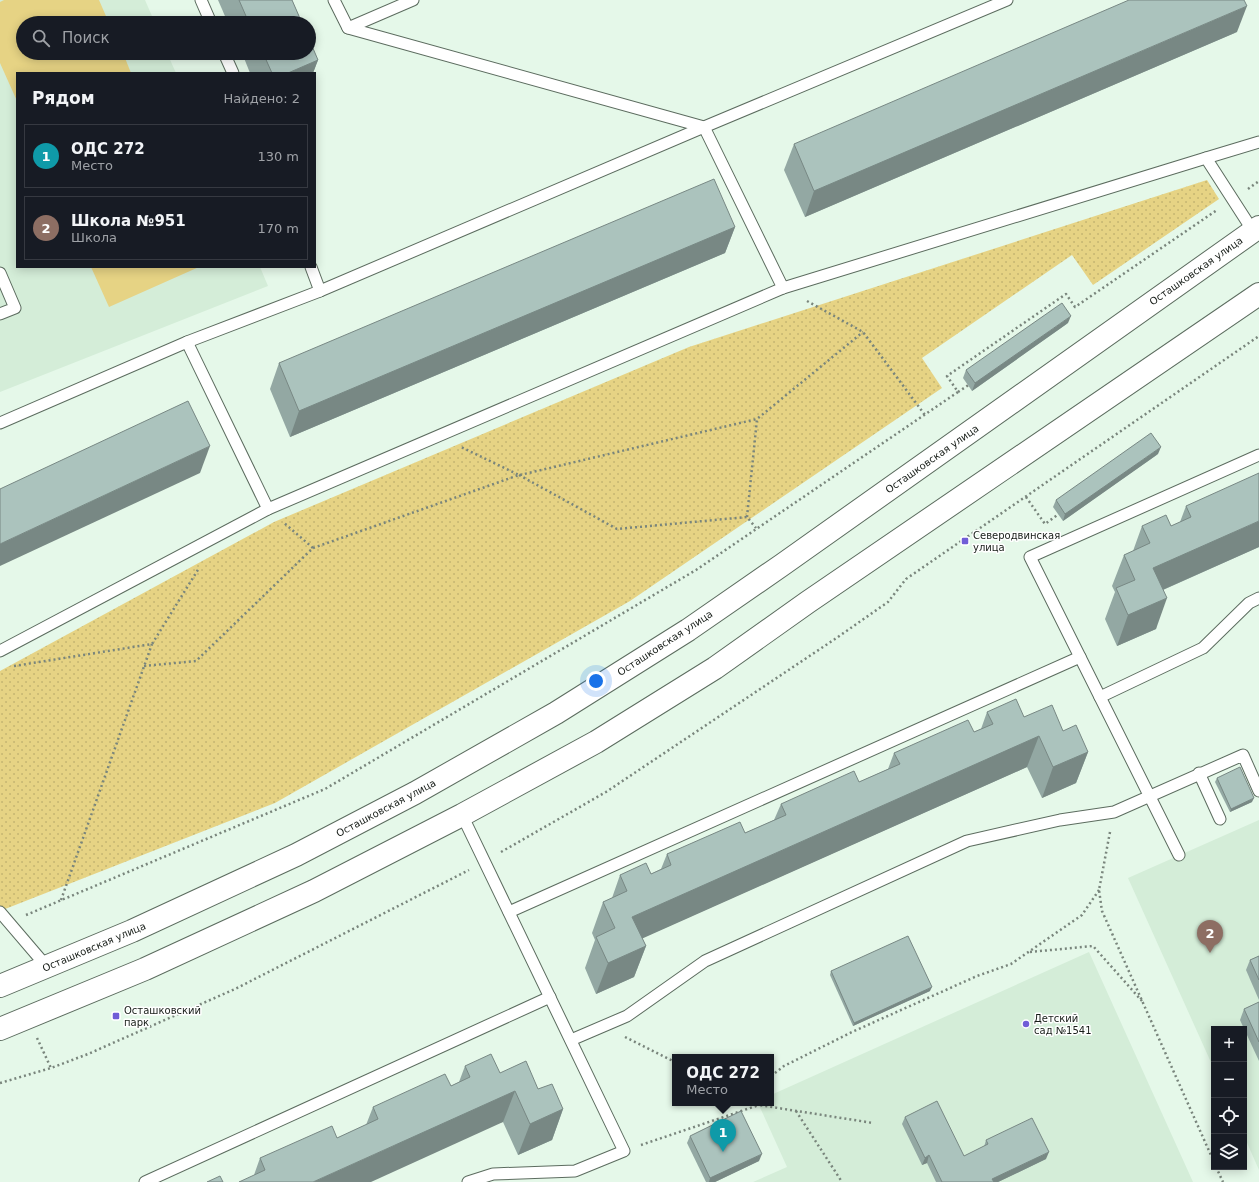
<!DOCTYPE html>
<html lang="ru">
<meta charset="utf-8">
<style>
body{margin:0;font-family:"DejaVu Sans",sans-serif;background:#20242c;color:#f1f3f6}
.controls{position:absolute;right:12px;bottom:12px;display:grid;overflow:hidden;border-radius:0px;box-shadow:0 2px 10px #0003}
.controls button{width:36px;height:36px;display:grid;place-items:center;padding:0;border:0;border-bottom:1px solid #363941;background:#171b24;color:#f1f3f6;font:20px sans-serif}
.you{position:absolute;left:596px;top:681px;width:14px;height:14px;margin:-10px;border:3px solid #fff;border-radius:50%;background:#1a73e8;box-shadow:0 0 0 6px #1a73e833}
.badge{display:grid;place-items:center;width:26px;height:26px;border-radius:50%;background:#0b8043;color:#fff;font-size:13px;font-weight:700}
.pin{position:absolute;translate:-50% -33px;filter:drop-shadow(0 1px 2px #0008)}
.pin::after{content:'';position:absolute;top:21px;width:14px;height:12px;background:inherit;clip-path:polygon(0 0,100% 0,50% 100%)}
.popup{position:absolute;left:672px;top:1054px;width:102px;height:52px;box-sizing:border-box;display:grid;place-content:center;border-radius:0px;background:#171b24;filter:drop-shadow(0 1px 3px #0005);font-size:13px;white-space:nowrap;color:#9ea1a6}
.popup b{font-size:15px;color:#f1f3f6}
.popup::after{content:'';position:absolute;left:50%;top:100%;margin-left:-8px;border:8px solid transparent;border-top-color:#171b24}
.list{margin:0;padding:0;list-style:none}
h2{display:flex;justify-content:space-between;align-items:center;height:52px;margin:0;padding:0 16px;font-size:17px}
h2 small{font-size:13px;font-weight:400;color:#9ea1a6}
.list li{display:grid;grid-template-columns:26px 1fr auto;gap:12px;align-items:center;box-sizing:border-box;height:64px;margin:0 8px 8px;padding:0 8px;border:1px solid #363941;border-radius:0px}
.list b{display:block;font-size:15px;white-space:nowrap}
.list p{margin:0;font-size:13px;white-space:nowrap;color:#9ea1a6}
.list em{font-size:13px;font-style:normal;color:#9ea1a6}
.icon{flex:none;width:22px;height:22px;fill:none;stroke:currentColor;stroke-width:2;stroke-linecap:round;stroke-linejoin:round}
.map{position:relative;flex:none;width:1259px;height:1182px;overflow:hidden}
.search{position:absolute;background:#171b24;box-shadow:0 2px 10px #0003;left:16px;top:16px;width:300px;height:44px;display:flex;align-items:center;gap:10px;box-sizing:border-box;padding:0 14px;border-radius:22px;color:#9ea1a6;font-size:15px}
.panel{position:absolute;background:#171b24;box-shadow:0 2px 10px #0003;left:16px;top:72px;width:300px;height:196px;border-radius:0px}
.map>svg:first-child{display:block}
</style>
<div class="map">
<svg width="1259" height="1182" viewBox="0 0 1259 1182">
<defs>
<pattern id="park-dots" width="8" height="8" patternUnits="userSpaceOnUse"><rect width="8" height="8" fill="#e6d384"/><path d="M2 2h.1M6 6h.1" fill="none" stroke="#c5b571" stroke-width="1.8" stroke-linecap="round"/></pattern>
</defs>
<rect width="100%" height="100%" fill="#e5f8e9"/>
<!-- built -->
<g fill="#d4edd8">
<path d="M0,0H145L155,23H23V53H167L176,73H17V267H260L268,286L0,392Z"/>
<path d="M1259,820V1170L1244,1136V1029H1214V1069L1128,878Z"/>
<path d="M1089,952L1193,1182H753L787,1167L758,1103H771V1095Z"/>
</g>
<!-- green -->
<g fill="#e6d384">
<path d="M4,0H99L109,23H23V53H123L131,73H17V101L0,63V2Z"/>
<path d="M91,267H199L109,307Z"/>
</g>
<!-- park -->
<path fill="url(#park-dots)" d="M1207,180L1219,199L1093,285L1072,255L922,358L942,388L630,601L275,803L0,911V671L274,522L689,347Z"/>
<g fill="none" stroke-linecap="round" stroke-linejoin="round">
<!-- service casing -->
<g stroke="#5c6c5f" stroke-width="13">
<g id="service">
<path d="M201,0L211,23"/>
<path d="M334,0L348,28L704,127L783,288"/>
<path d="M348,28L413,0"/>
<path d="M224,53L233,73"/>
<path d="M1206,158L1259,142"/>
<path d="M311,267L320,291"/>
<path d="M0,273L15,308L0,314"/>
<path d="M187,342L268,509"/>
<path d="M0,423L187,342L320,291L704,127L1007,0"/>
<path d="M0,651L268,509L783,288L1206,158L1253,231"/>
<path d="M1100,697L1203,648L1249,603L1259,598"/>
<path d="M1199,773L1220,819"/>
<path d="M462,815L624,1151L575,1171L493,1174L468,1182"/>
<path d="M1179,855L1030,557L1259,455"/>
<path d="M0,912L47,967"/>
<path d="M509,912L1080,657"/>
<path d="M571,1040L627,1016L705,961L967,841L1060,820L1114,812L1243,755L1259,791"/>
<path d="M145,1182L550,997"/>
</g>
</g>
<!-- secondary casing -->
<g stroke="#5c6c5f" stroke-width="24">
<g id="secondary">
<path d="M0,986L132,931L296,855L415,793L556,713L688,630L782,565L1259,227"/>
<path d="M0,1029L145,969L314,891L462,815L596,742L715,668L808,602L1259,294"/>
</g>
</g>
<!-- path -->
<g stroke="#79857c" stroke-width="2.5" stroke-dasharray="2 3" stroke-linecap="butt">
<path d="M1248,189L1259,181"/>
<path d="M807,301L863,332L925,415"/>
<path d="M958,392L970,384"/>
<path d="M519,475L617,529L747,517L756,528"/>
<path d="M520,475L757,419"/>
<path d="M1026,497L1045,524L1060,513"/>
<path d="M747,517L757,419L863,332"/>
<path d="M313,548L519,475L461,447"/>
<path d="M14,666L152,644L199,568"/>
<path d="M144,666L196,661L313,548L283,522"/>
<path d="M1110,832L1099,890L1102,911L1214,1162"/>
<path d="M501,852L606,792L835,639L888,602L906,579L1259,336"/>
<path d="M61,900L152,644"/>
<path d="M26,915L325,789L696,570L958,392L947,376L1066,294L1075,307L1217,210"/>
<path d="M1030,952L1093,946L1142,1001"/>
<path d="M625,1037L675,1062"/>
<path d="M37,1038L51,1068"/>
<path d="M771,1076L784,1066L852,1032L977,976L1011,964L1082,915L1099,890"/>
<path d="M0,1083L51,1068L88,1054L235,989L469,870"/>
<path d="M756,1103L759,1105L873,1123"/>
<path d="M796,1111L842,1182"/>
<path d="M641,1145L759,1105"/>
<path d="M1216,1167L1223,1182"/>
</g>
<!-- service -->
<use href="#service" stroke="#fff" stroke-width="11"/>
<!-- secondary -->
<use href="#secondary" stroke="#fff" stroke-width="22"/>
</g>
<!-- wall -->
<g fill="#93a8a3">
<path d="M218,0H292L302,23H228Z"/>
<path d="M1237,32L805,217L784,170L794,144Z"/>
<path d="M242,53H309L318,60L313,73H250Z"/>
<path d="M735,227L725,253L290,437L270,389L279,363Z"/>
<path d="M1068,323L972,391L963,378L966,370Z"/>
<path d="M1158,454L1063,521L1053,507L1056,500Z"/>
<path d="M1186,506L1259,547L1163,590L1156,629L1117,646L1105,619L1115,592L1112,586L1124,555L1133,551L1142,526H1171L1180,522Z"/>
<path d="M987,712L1024,717L1063,731L1088,752L1076,783L1042,798L1027,767L642,938L646,946L634,977L596,994L585,968L595,940L592,933L603,902L612,898L620,875L651,874L661,869L667,854L745,833L774,820L781,804L859,782L888,769L894,753L974,732L981,729Z"/>
<path d="M1217,778L1252,802L1230,812L1215,782Z"/>
<path d="M1259,956V1000L1246,970L1250,960Z"/>
<path d="M831,971L930,991L853,1026L830,975Z"/>
<path d="M1259,1002V1061L1240,1020L1244,1009Z"/>
<path d="M465,1066L500,1073L538,1089L563,1109L552,1140L518,1155L503,1122L254,1175L260,1158L337,1138L366,1125L373,1107L451,1086L459,1082Z"/>
<path d="M905,1117L964,1156L984,1147L986,1140L1046,1159L998,1182H936L927,1163L922,1165L902,1124Z"/>
<path d="M690,1136L759,1161L715,1182H706L687,1143Z"/>
</g>
<!-- shaded-wall -->
<g fill="#788884">
<path d="M1247,6L1237,32L805,217L814,191Z"/>
<path d="M318,60L313,73H288Z"/>
<path d="M735,227L725,253L290,437L299,411Z"/>
<path d="M1071,316L1068,323L972,391L975,383Z"/>
<path d="M210,446L200,473L0,566V544Z"/>
<path d="M1161,447L1158,454L1063,521L1065,514Z"/>
<path d="M1259,521V547L1142,599L1153,568Z"/>
<path d="M1167,598L1156,629L1117,646L1128,615Z"/>
<path d="M1039,736L1027,767L621,948L632,917Z"/>
<path d="M1088,752L1076,783L1042,798L1053,767Z"/>
<path d="M1254,798L1252,802L1230,812L1231,809Z"/>
<path d="M646,946L634,977L596,994L608,963Z"/>
<path d="M932,987L930,991L853,1026L854,1023Z"/>
<path d="M515,1091L503,1122L371,1182H313Z"/>
<path d="M563,1109L552,1140L518,1155L530,1124Z"/>
<path d="M1049,1152L1046,1159L998,1182H991L992,1179Z"/>
<path d="M762,1154L759,1161L715,1182H709L710,1178Z"/>
<path d="M929,1155L927,1163L922,1165L925,1158Z"/>
</g>
<!-- building -->
<g fill="#abc3bd" stroke="#788884">
<path d="M239,0H292L302,23H249Z"/>
<path d="M1129,0H1244L1247,6L814,191L794,144Z"/>
<path d="M309,39L318,60L288,73H272L263,53H309Z"/>
<path d="M714,179L735,227L299,411L279,363Z"/>
<path d="M1062,303L1071,316L975,383L966,370Z"/>
<path d="M188,401L210,446L0,544V489Z"/>
<path d="M1151,433L1161,447L1065,514L1056,500Z"/>
<path d="M1259,473V521L1153,568L1167,598L1128,615L1116,588L1135,580L1124,555L1150,543L1142,526L1166,515L1171,526L1191,517L1186,506Z"/>
<path d="M1016,699L1024,717L1052,705L1063,731L1076,725L1088,752L1053,767L1039,736L632,917L646,946L608,963L596,937L615,928L603,902L627,891L620,875L646,863L651,874L671,865L667,854L740,822L745,833L786,815L781,804L854,771L859,782L900,764L894,753L968,720L974,732L993,724L987,712Z"/>
<path d="M1240,767L1254,798L1231,809L1217,778Z"/>
<path d="M908,936L932,987L854,1023L831,971Z"/>
<path d="M1259,956V980L1250,960Z"/>
<path d="M1259,1002V1042L1244,1009Z"/>
<path d="M491,1054L500,1073L526,1061L538,1089L552,1084L563,1109L530,1124L515,1091L313,1182H239L265,1170L260,1158L332,1126L337,1138L378,1119L373,1107L445,1074L451,1086L470,1077L465,1066Z"/>
<path d="M937,1101L964,1156L988,1144L986,1140L1032,1118L1049,1152L992,1179L994,1182H942L929,1155L925,1158L905,1117Z"/>
<path d="M741,1111L762,1154L710,1178L690,1136Z"/>
<path d="M220,1176L223,1182H207Z"/>
</g>
<!-- markers -->
<g fill="#715dd7" stroke="#fff" stroke-width="1.5">
<rect x="961" y="537" width="8" height="8" rx="2"/>
<rect x="112" y="1012" width="8" height="8" rx="2"/>
<circle cx="1026" cy="1024" r="4"/>
</g>
<g text-anchor="middle" dominant-baseline="central" stroke-width="3" stroke-linejoin="round" paint-order="stroke">
<!-- street labels -->
<g font-size="10" fill="#161c17" stroke="#fff">
<text transform="translate(1196 271) rotate(-35)">Осташковская улица</text>
<text transform="translate(932 459) rotate(-35)">Осташковская улица</text>
<text transform="translate(665 643) rotate(-33)">Осташковская улица</text>
<text transform="translate(386 808) rotate(-28)">Осташковская улица</text>
<text transform="translate(94 947) rotate(-23)">Осташковская улица</text>
</g>
<!-- poi labels -->
<g font-size="10" fill="#161c17" stroke="#fff" text-anchor="start">
<text x="973" y="535">Северодвинская<tspan x="973" dy="12">улица</tspan></text>
<text x="124" y="1010">Осташковский<tspan x="124" dy="12">парк</tspan></text>
<text x="1034" y="1018">Детский<tspan x="1034" dy="12">сад №1541</tspan></text>
</g>
</g>
</svg>
<div class="controls">
<button>+</button>
<button>−</button>
<button><svg class="icon" aria-label="locate" viewBox="0 0 24 24"><circle cx="12" cy="12" r="6"/><path d="M12 2v4M12 18v4M2 12h4M18 12h4"/></svg></button>
<button><svg class="icon" aria-label="layers" viewBox="0 0 24 24"><path d="M12 4l9 5-9 5-9-5zM3 14l9 5 9-5"/></svg></button>
</div>
<div class="you"></div>
<div class="pin badge" style="left:723px;top:1152px;background:#0f9aa8">1</div>
<div class="popup"><b>ОДС 272</b>Место</div>
<div class="pin badge" style="left:1210px;top:953px;background:#8d6e63">2</div>
<div class="search"><svg class="icon" aria-label="search" viewBox="0 0 24 24"><circle cx="10" cy="10" r="6"/><path d="M15 15l6 6"/></svg>Поиск</div>
<section class="panel">
<h2>Рядом<small>Найдено: 2</small></h2>
<ul class="list">
<li><span class="badge" style="background:#0f9aa8">1</span><div><b>ОДС 272</b><p>Место</p></div><em>130 m</em></li>
<li><span class="badge" style="background:#8d6e63">2</span><div><b>Школа №951</b><p>Школа</p></div><em>170 m</em></li>
</ul>
</section>
</div>
